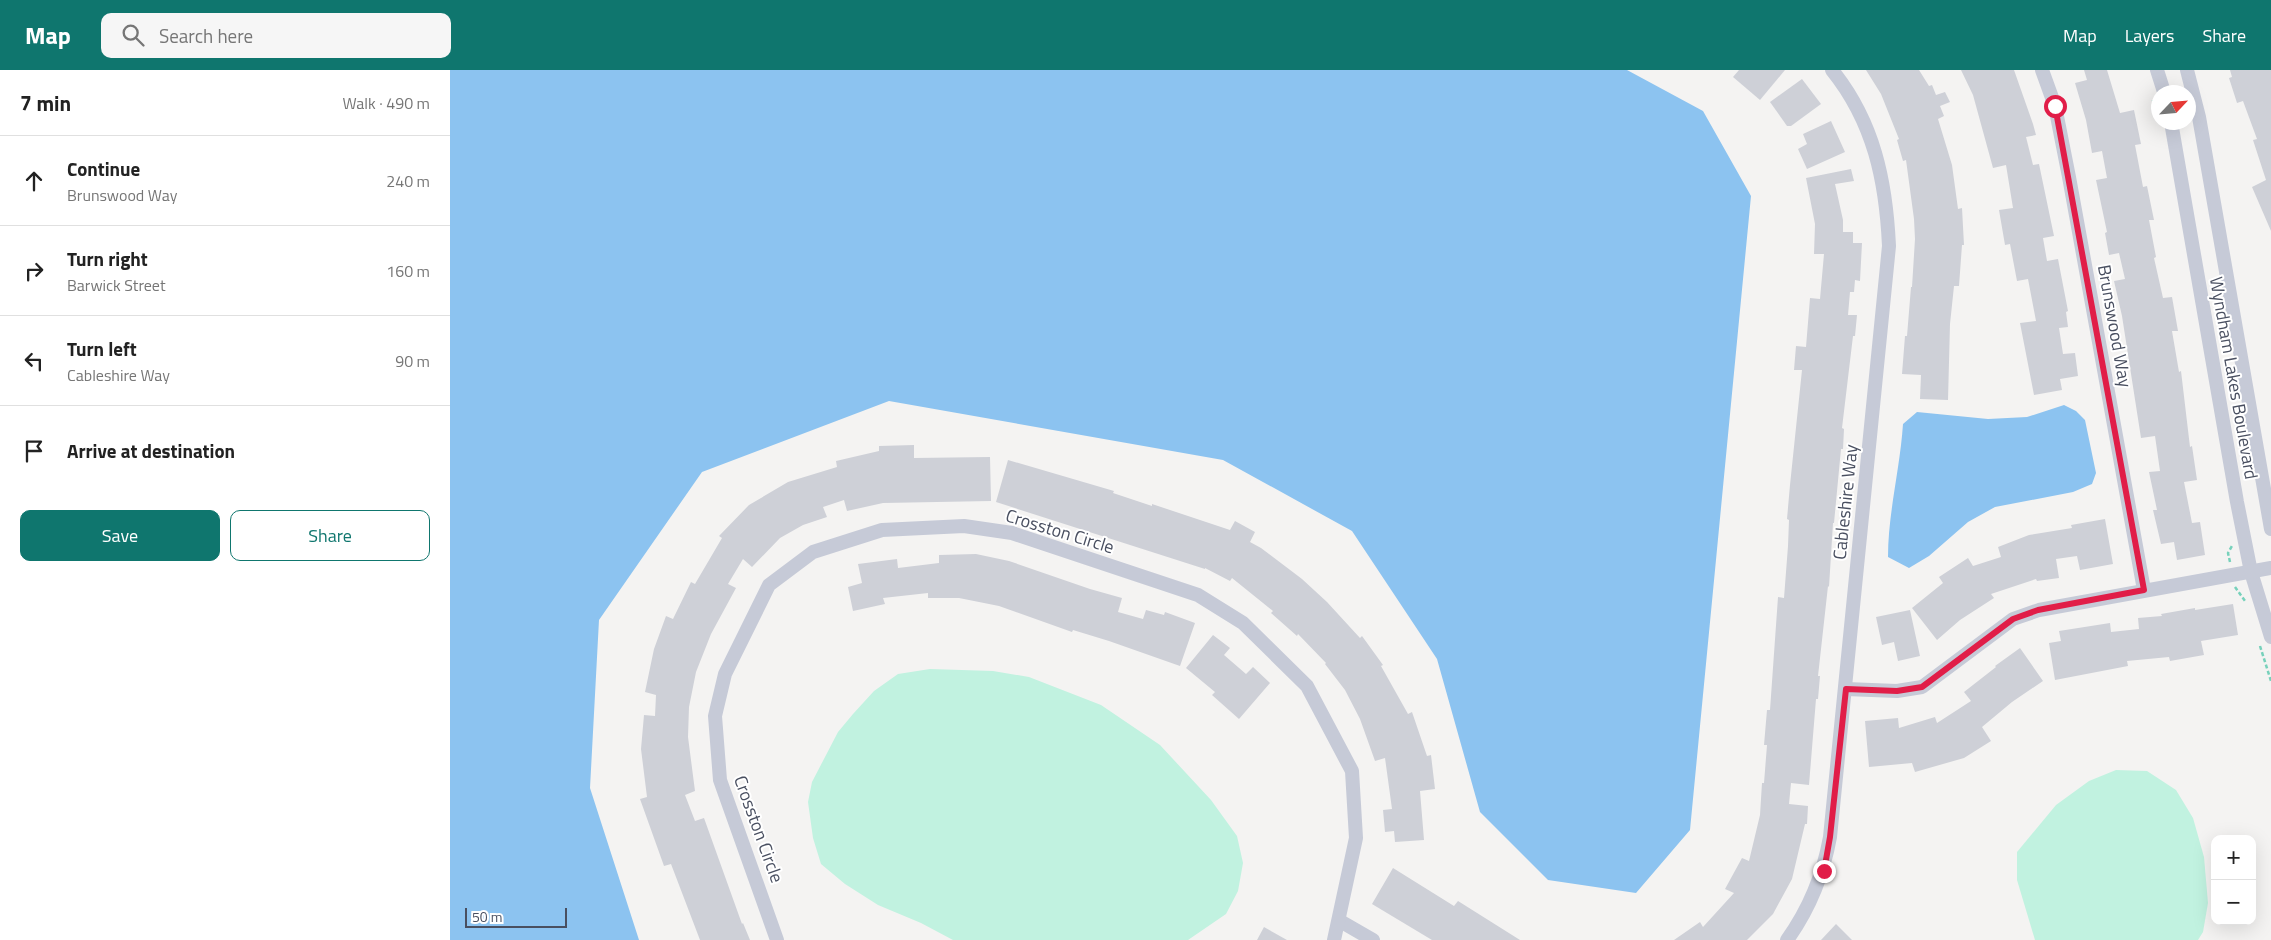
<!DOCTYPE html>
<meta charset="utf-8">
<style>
body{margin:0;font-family:"Titillium Web",sans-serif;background:#f6f6f6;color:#222}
.controls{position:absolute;right:15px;bottom:15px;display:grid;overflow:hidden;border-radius:10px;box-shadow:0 5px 20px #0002}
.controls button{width:45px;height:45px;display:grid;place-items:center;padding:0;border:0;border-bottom:1px solid #e0e0e0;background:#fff;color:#222;font:25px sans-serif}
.compass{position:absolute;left:1701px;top:15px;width:45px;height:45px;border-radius:50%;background:#fff;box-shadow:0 5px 20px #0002;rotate:64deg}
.scale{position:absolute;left:15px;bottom:12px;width:102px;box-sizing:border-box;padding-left:5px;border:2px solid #494f60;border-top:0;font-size:14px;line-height:18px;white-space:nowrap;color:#494f60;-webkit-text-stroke:4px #fff;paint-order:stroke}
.stop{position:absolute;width:15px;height:15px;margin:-11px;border:4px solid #e11d48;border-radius:50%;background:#fff}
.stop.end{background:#e11d48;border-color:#fff;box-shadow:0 1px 5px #0008}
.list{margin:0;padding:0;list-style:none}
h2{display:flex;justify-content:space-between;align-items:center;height:65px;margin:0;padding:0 20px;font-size:21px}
h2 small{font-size:16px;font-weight:400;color:#767676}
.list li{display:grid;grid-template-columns:32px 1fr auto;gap:15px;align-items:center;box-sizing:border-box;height:90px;padding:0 20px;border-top:1px solid #e0e0e0}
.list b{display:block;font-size:19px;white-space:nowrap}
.list p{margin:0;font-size:16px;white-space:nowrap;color:#767676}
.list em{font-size:16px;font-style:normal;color:#767676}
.actions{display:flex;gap:10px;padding:15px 20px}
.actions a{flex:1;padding:11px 0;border:1px solid #0f766e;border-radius:10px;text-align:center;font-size:18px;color:#0f766e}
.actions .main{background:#0f766e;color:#fff}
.icon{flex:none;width:28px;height:28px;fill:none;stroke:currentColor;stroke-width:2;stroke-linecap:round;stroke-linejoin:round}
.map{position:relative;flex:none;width:1821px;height:870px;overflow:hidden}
header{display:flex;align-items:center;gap:30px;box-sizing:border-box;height:70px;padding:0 25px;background:#0f766e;color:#fff}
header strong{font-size:24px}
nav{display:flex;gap:28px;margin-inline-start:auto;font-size:18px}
.search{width:350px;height:45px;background:#f6f6f6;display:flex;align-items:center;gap:12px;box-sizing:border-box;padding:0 18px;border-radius:10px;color:#767676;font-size:19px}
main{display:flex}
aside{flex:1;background:#fff}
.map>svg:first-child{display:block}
</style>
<header>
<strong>Map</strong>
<div class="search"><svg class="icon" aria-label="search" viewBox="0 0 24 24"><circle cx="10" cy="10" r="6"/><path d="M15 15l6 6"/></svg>Search here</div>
<nav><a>Map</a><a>Layers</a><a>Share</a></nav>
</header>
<main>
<aside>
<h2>7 min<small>Walk · 490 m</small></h2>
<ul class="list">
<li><svg class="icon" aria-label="ahead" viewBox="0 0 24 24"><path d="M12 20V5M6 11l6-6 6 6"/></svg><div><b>Continue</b><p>Brunswood Way</p></div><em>240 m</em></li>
<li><svg class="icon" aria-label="right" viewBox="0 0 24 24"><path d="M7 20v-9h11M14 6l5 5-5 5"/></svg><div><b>Turn right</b><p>Barwick Street</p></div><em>160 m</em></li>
<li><svg class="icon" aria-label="left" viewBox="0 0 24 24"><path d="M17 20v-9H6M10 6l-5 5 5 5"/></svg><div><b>Turn left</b><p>Cableshire Way</p></div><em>90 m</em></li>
<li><svg class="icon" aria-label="arrive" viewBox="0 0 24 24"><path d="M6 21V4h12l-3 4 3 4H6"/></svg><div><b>Arrive at destination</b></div></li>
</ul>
<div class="actions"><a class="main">Save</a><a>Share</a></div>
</aside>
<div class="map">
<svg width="1821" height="870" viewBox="0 0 1821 870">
<rect width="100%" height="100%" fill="#f4f3f2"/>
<!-- green -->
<g fill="#c1f2e0">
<path d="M480,599L543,601L579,607L651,635L710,675L761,730L787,766L793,793L788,821L776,844L738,870H503L471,853L428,835L395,814L371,794L363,768L358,732L362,712L388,662L403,644L424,621L448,604Z"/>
<path d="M1666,700L1697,701L1726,720L1743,748L1754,787L1758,833L1753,862L1748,870H1585L1567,810V782L1606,735L1639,711Z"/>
</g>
<!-- water -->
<g fill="#8cc3f0">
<path d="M0,0H1177L1253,41L1301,126L1240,760L1186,823L1098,810L1030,742L987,589L902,461L773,390L439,331L252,402L149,550L140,718L189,870H0Z"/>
<path d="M1614,335L1626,341L1635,350L1646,403L1642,414L1623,422L1545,437L1518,452L1479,486L1459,498L1438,487C1438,443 1450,399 1453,354L1467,342L1538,349L1577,347Z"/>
</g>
<!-- building -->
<g fill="#ced0d7">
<path d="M1289,0H1335L1310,30L1283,7Z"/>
<path d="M1416,0H1469L1479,16L1482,15L1486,25L1495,22L1500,32L1490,36L1494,46L1488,49L1502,95L1508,139L1512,138L1514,175H1512L1509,216H1504L1500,254L1498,330L1470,329L1471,305L1452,304L1455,266H1457L1461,217H1462L1465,169L1464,149L1456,90L1453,91L1447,70L1449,69L1431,24Z"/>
<path d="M1511,0H1564L1583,54L1586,65L1576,67L1583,95L1589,94L1604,166L1593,168L1597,191L1608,189L1618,241L1616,242L1618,257L1609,258L1613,284L1625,283L1628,306L1610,309L1612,320L1584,325L1570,253L1586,251L1578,209L1567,211L1560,174L1555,175L1549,140L1563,138L1556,95L1543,98L1523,25Z"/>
<path d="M1634,0H1657L1670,43L1684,40L1691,74L1685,75L1693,117L1697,116L1704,150H1699L1706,187L1704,188L1713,228L1722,227L1728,261H1722L1729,302L1731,301L1740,377L1742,376L1747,410L1734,412L1742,453L1750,452L1755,485L1727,490L1724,472L1711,474L1703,440H1707L1699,402L1710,401L1705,366L1691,368L1672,246L1664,211L1675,209L1669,183L1659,185L1655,163L1657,162L1646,110L1657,108L1652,81L1642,83L1636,50L1625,13L1637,10Z"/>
<path d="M1780,0H1821V161L1802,117L1816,110L1803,70L1807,69L1793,31L1787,33L1779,8L1782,7Z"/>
<path d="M1352,9L1371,34L1341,56H1337L1320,32Z"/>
<path d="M1381,51L1395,82L1357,99L1348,79L1357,74L1353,64Z"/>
<path d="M1401,99L1404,111L1385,114L1393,150V162H1403V173H1412L1410,211L1405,210L1404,222H1400L1398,245H1407L1405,266H1403L1392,358L1394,359L1393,379H1391L1384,453H1383L1379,517L1378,516L1368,606H1370L1368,629H1366L1359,715L1341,713L1339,734L1358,736L1357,754H1355L1342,809L1323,844L1297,870H1224L1250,852L1253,857L1284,823L1275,819L1292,788L1299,791L1310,745L1312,713H1314L1317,675H1314L1317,640H1320L1328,527L1334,528L1338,476L1339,450L1337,449L1340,415L1352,300H1344L1346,276L1356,277L1360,228L1370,229L1374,184H1364L1365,154L1356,108Z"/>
<path d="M464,375V388L540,387L541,431L433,433L397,441L394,430L373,437L377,447L353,455L330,468L302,497L293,489L278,514L286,518L261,564L246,602L239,637L238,667L245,721L235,725L245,751L254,748L292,854L293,853L300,870H250L221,794L214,796L190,729L197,727L191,679L194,645L205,646L206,625L195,622L204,579L216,546L223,549L241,512L245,514L272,468L269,466L299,435L338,412L387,397L386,391L429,381V376Z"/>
<path d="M558,390L664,421L663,423L702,436V434L780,460L785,451L805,462L800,472L811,478L852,509L877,532L910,568L912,566L933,595L931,596L958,644L962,642L977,686L981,685L985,719L970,721L974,770L945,772L944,761L935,762L933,740L942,739L935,688L925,691L910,649L895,620L875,594L876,593L848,564L847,566L821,543L823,541L782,508L780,511L755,498V499L546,432Z"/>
<path d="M1655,449L1663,494L1630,500L1627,486L1606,489L1609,508L1587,511L1586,509L1541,524L1544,528L1510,550L1487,570L1462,538L1493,513L1489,507L1518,488L1523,496L1551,487L1548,477L1579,465L1622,458L1621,455Z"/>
<path d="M526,484L559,491L640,519L672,528L668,542L693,549L696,540L714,545L715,542L745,553L730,596L659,571L623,560L622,562L549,536L509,528H478V523L433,528L435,534L403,541L398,517L412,513L408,494L447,489L448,498L489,493V485Z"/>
<path d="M1783,534L1788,565L1751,571L1754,585L1720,591L1719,587L1677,591L1678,596L1605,610L1599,573L1611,571L1609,561L1660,553L1661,562L1689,559L1688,548L1712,546L1711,544L1745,538V540Z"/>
<path d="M1460,540L1470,586L1448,591L1444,572L1432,575L1426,547Z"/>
<path d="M763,565L780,578L774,585L796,604L803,597L820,613L789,649L762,625L765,622L736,598Z"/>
<path d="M1570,578L1593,611L1562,632L1532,657L1541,671L1514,688L1465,702L1462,693L1419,697L1415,651L1448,648L1449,658L1485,647L1487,653L1521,631L1514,622L1546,597L1545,596Z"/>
<path d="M943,798L1004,836L1008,831L1070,870H982L922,834Z"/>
<path d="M1386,854L1402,870H1371Z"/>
<path d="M814,857L837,870H807Z"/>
</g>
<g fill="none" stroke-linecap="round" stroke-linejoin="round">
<!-- path -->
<g stroke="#77d1bb" stroke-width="2.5" stroke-dasharray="4 2.5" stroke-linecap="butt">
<path d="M1703,30L1707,49"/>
<path d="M1780,492L1778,483L1782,476"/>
<path d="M1785,517L1795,531"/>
<path d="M1810,576L1821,611"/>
</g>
<!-- minor -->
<g stroke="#c6cad7" stroke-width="14">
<path d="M1592,0L1605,36L1619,107L1694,520"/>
<path d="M1707,0L1714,22"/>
<path d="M1737,0L1749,47L1821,459"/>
<path d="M1721,52L1787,432L1801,502L1821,567"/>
<path d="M1396,619L1447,621L1472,617L1563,549L1589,540L1821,498"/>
<path d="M890,851L923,870"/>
<path d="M327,870L270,710L265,646L275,604L319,515L363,482L432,460L514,456L562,463L748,525L793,553L857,616L902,701L906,768L884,870"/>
<path d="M1337,870C1360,838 1373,806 1380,767L1439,176C1436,111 1424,52 1382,0"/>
</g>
</g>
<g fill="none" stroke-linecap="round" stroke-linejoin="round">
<!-- route -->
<path stroke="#e11d48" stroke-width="6" d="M1374,801L1380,767L1396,619L1447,621L1472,617L1563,549L1588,540L1694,520L1605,36"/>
</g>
<g text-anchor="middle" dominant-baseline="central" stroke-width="4" stroke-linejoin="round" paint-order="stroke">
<!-- street labels -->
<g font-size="18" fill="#494f60" stroke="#fff">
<text transform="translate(1665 256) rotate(80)">Brunswood Way</text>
<text transform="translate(1784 308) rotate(80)">Wyndham Lakes Boulevard</text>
<text transform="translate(1395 432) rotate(-84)">Cableshire Way</text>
<text transform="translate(610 461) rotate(17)">Crosston Circle</text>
<text transform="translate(309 759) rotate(70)">Crosston Circle</text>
</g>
</g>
</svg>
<div class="controls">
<button>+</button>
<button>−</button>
</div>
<svg class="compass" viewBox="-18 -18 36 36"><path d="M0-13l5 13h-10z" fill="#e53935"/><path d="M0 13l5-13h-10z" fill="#767676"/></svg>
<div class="scale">50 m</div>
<div class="stop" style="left:1605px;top:36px"></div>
<div class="stop end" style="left:1374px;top:801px"></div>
</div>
</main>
